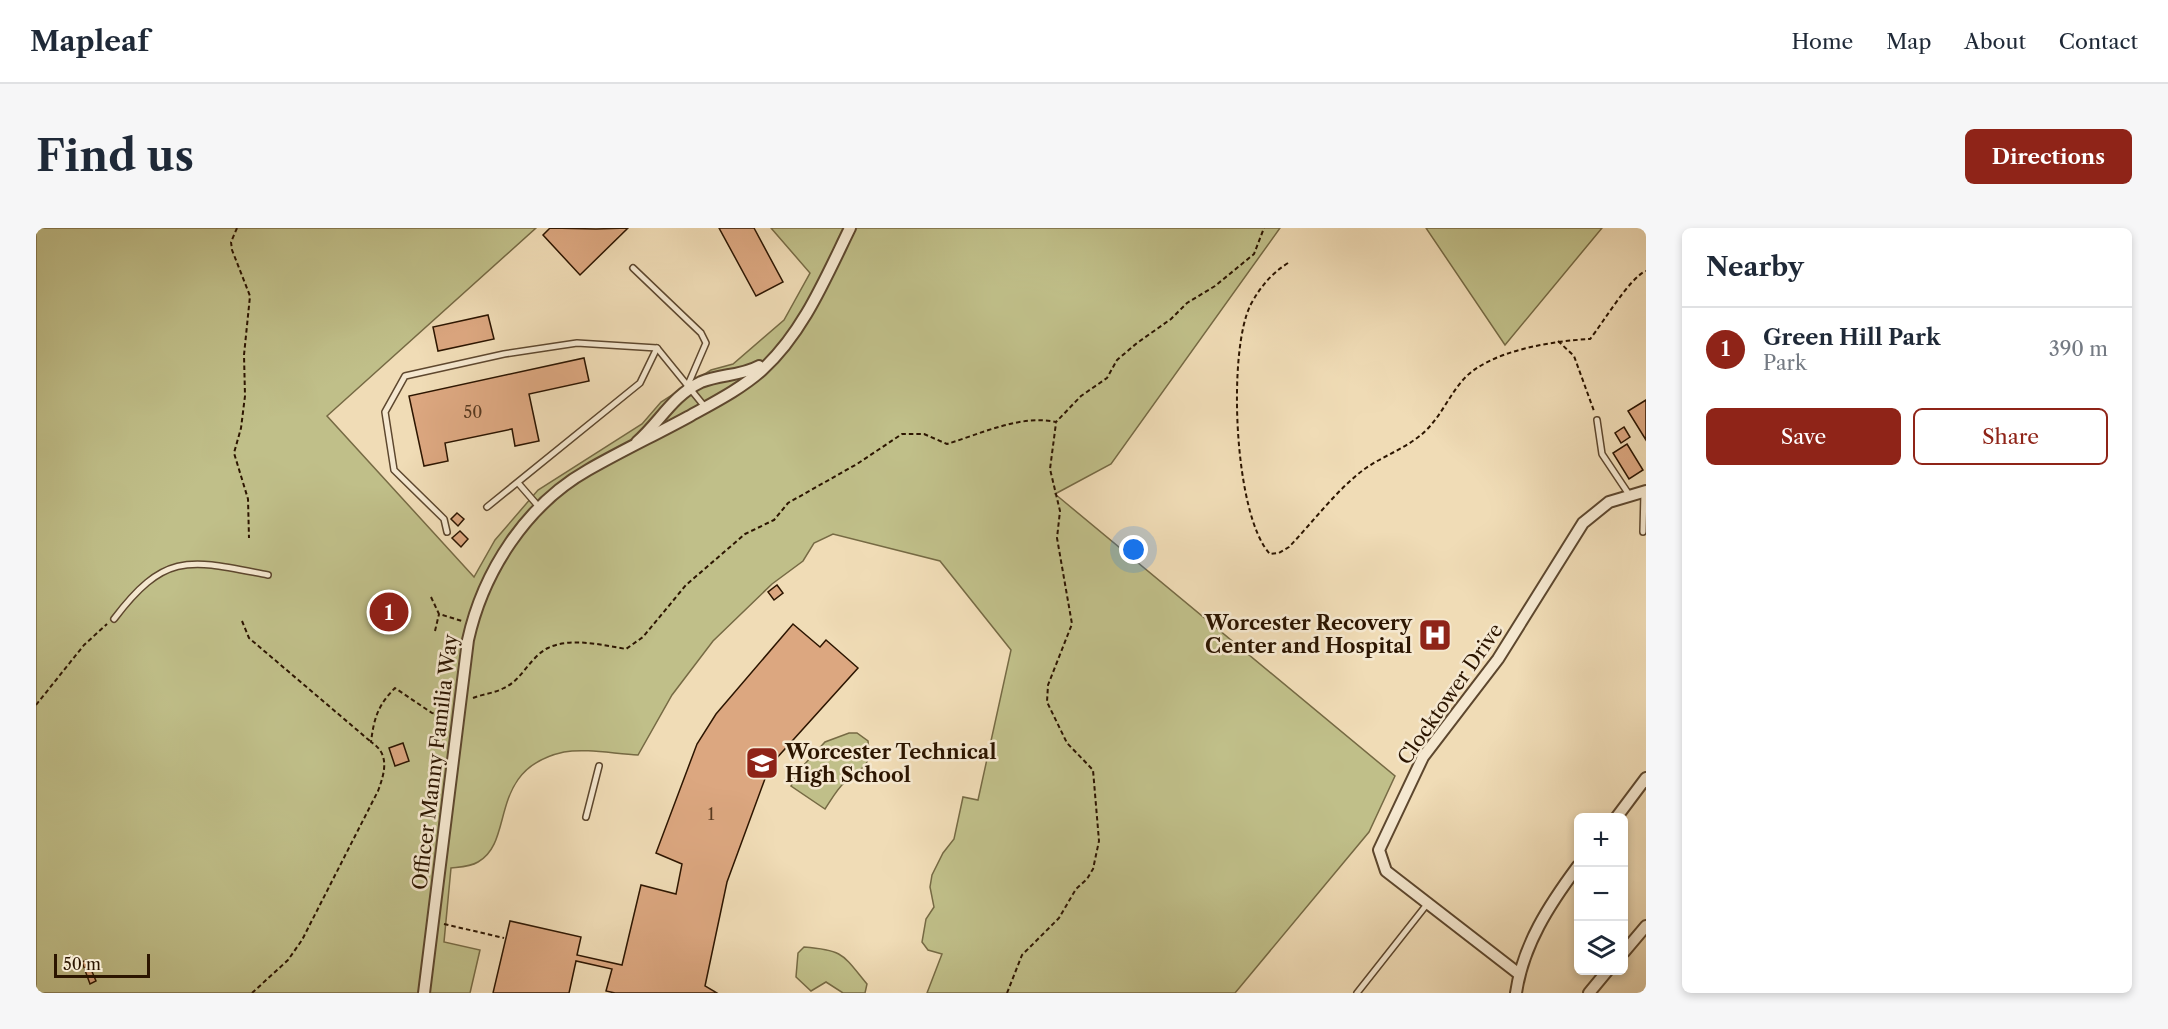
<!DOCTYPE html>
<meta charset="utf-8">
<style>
body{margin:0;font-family:"Libre Caslon Text",serif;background:#f6f6f7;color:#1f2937}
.controls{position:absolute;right:18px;bottom:18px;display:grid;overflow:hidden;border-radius:9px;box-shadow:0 3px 9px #0003}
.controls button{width:54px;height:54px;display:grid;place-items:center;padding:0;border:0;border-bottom:2px solid #e0e1e3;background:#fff;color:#1f2937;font:30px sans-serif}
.scale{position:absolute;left:18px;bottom:15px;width:96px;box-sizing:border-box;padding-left:6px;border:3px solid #2c1500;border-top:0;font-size:16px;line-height:21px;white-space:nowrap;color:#2c1500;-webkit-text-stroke:4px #f5e8d0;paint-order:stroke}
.you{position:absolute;left:1098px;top:322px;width:21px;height:21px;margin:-15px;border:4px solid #fff;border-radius:50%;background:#1a73e8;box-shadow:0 0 0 9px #1a73e833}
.badge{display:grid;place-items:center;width:39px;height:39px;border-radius:50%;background:#8f2418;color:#fff;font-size:20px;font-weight:700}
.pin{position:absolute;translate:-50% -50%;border:3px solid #fff;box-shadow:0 2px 6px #0006}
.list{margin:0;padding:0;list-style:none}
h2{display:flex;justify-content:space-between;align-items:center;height:78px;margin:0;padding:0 24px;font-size:26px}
h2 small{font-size:20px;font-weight:400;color:#747a83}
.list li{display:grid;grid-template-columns:39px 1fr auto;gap:18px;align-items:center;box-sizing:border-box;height:84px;padding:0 24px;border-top:2px solid #e0e1e3}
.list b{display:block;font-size:22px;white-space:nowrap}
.list p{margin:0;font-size:20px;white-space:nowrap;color:#747a83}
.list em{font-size:20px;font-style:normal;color:#747a83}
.actions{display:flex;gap:12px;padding:18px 24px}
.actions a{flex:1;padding:14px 0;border:2px solid #8f2418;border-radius:9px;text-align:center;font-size:21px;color:#8f2418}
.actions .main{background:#8f2418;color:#fff}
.icon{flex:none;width:33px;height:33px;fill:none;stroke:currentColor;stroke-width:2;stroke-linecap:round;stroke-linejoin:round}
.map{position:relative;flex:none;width:1610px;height:765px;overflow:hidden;border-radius:9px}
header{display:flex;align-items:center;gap:36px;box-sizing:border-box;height:84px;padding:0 30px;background:#fff;border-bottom:2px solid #e0e1e3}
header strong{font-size:28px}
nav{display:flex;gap:33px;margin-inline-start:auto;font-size:21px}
.intro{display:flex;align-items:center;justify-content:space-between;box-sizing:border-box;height:144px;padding:0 36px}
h1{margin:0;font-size:42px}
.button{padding:15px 27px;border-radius:9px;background:#8f2418;color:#fff;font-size:21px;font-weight:700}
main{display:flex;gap:36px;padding:0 36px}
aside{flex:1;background:#fff;border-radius:9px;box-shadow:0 3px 9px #0003}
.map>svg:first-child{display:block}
</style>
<header>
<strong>Mapleaf</strong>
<nav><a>Home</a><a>Map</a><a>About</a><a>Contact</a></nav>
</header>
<div class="intro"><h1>Find us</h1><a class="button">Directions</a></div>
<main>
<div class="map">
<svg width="1610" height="765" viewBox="0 0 1610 765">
<rect width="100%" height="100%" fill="#f0dcb6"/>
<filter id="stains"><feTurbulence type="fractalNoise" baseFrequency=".00333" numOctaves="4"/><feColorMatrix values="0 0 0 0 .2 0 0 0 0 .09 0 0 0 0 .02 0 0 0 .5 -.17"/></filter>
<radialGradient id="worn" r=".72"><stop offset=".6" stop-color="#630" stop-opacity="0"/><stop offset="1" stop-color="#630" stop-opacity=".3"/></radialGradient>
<!-- green -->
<g fill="#c0bf89" stroke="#766a44" stroke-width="1.5">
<path d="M0,0H500L291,188L438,349L459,312L502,262L606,196L625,174L675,142L697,136L748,92L774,45L735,0H1244L1075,236L1019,266L1359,548L1333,604L1199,765H891L906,726L892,722L886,714L890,691L898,679L894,659L896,647L907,625L918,611L927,569L942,572L975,422L904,333L797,306L778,315L767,333L736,356L677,413L636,467L602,527C579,526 550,520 528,524C450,541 480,613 442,634C434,639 424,639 415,640L408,714L444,722L434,765H0Z"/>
<path d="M1390,0H1566L1469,117Z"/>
<path d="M813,505H821L832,513C836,540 827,538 809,554C801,561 795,572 789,581L755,558L766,539L789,514Z"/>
<path d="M768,719C808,722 807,727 831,756L829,765H807L790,754L775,763L760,749L762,725Z"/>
</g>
<!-- building -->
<g fill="#dca780" stroke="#2c1500" stroke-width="1.5">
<path d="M514,0L560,1L592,0L544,47L507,7Z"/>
<path d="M683,0H718L747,54L720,68Z"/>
<path d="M452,87L458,111L402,123L397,99Z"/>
<path d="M548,130L553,153L493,166L503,213L479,218L476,201L409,215L412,233L388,238L373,168Z"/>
<path d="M1610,172V212L1592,183Z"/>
<path d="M1588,199L1594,209L1585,215L1579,205Z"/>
<path d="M1591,216L1607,242L1593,251L1577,225Z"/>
<path d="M421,285L428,291L422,298L415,291Z"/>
<path d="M424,303L432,311L425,319L416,310Z"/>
<path d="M741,357L747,365L738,372L732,364Z"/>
<path d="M757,396L784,419L790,412L822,440L739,532L730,548L691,654L669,758L681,765H579L570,763L576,741L540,733L533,765H457L474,693L545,709L541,727L586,737L605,657L640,666L646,636L620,625L661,516L680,486Z"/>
<path d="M367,515L373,533L359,538L353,520Z"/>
<path d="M51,732L60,753L54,756L46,734Z"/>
</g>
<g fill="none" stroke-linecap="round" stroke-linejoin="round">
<!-- service casing -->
<g stroke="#5d472e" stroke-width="8">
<g id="service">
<path d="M597,40L665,105L670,115L651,159"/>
<path d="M1561,192L1566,226L1594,268"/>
<path d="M483,256L503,279"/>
<path d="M451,279L604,155L621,120"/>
<path d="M411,304L408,291L358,242L349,184L369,148L468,126L541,115L621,120L669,179"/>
<path d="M1607,304L1608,264"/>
<path d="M78,391C130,322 155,332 232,347"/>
<path d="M550,589L563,538"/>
<path d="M1321,765L1392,675"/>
</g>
</g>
<!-- minor casing -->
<g stroke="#5d472e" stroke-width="14">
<g id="minor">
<path d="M601,214C624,194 636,168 665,154C684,146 705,148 723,138"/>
<path d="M1580,590L1610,550"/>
<path d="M1588,724L1610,698"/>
<path d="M1483,746L1350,643L1343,622L1387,529L1462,431L1547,295L1573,274L1610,263"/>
<path d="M388,765L432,412C447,344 490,277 552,242C585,223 619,207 652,189C677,175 705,161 726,142C767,105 790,49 814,0"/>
<path d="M1480,765C1487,717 1513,677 1542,638"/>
<path d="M1553,765L1572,742"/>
</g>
</g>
<!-- path -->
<g stroke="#2c1500" stroke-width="2" stroke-dasharray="4.5 3" stroke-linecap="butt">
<path d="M201,0L195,14L196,22L214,68L208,127L209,168L205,200L198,225L212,271L213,310"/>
<path d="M1252,35C1235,46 1225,58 1215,76C1191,122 1198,288 1234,326L1243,325L1253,319C1277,294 1302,260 1330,240C1346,229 1365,222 1381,210C1402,195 1410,172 1426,153C1451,123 1516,113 1554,111C1567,95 1594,49 1610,43"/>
<path d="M1522,113L1538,128L1558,183"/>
<path d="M395,369L403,386L426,393"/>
<path d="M206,393L213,410L334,513"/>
<path d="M399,403L403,386"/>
<path d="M437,470C447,466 459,465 468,460C486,452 494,429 512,420C534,409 567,417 590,421L607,409L650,357L709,306L738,292L752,275L821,236L866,206H888L911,216C944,206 986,186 1020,194L1045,168L1071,150L1081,132L1101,115L1135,91L1151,75L1179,58L1218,26L1228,0"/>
<path d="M0,477L48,417L71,396"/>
<path d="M408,696L468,710"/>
<path d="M216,765L252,732L266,712L342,563C349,544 354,526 335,514C338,490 342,477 359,460L396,485L410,487"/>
<path d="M971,765L986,727L1023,690L1040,661L1051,651L1057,641L1063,613L1057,542L1031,515L1011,474L1012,457L1036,396L1021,310L1024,283L1014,241L1020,195"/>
</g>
<!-- service -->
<use href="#service" stroke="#f5e8d0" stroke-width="5"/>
<!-- minor -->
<use href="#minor" stroke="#f5e8d0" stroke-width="10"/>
</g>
<!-- icons -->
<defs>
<g id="hospital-square" transform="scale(1.725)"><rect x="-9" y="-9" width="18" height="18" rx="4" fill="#8f2418" stroke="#f5e8d0"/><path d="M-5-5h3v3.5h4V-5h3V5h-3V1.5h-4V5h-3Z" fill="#fff"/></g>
<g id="school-square" transform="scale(1.725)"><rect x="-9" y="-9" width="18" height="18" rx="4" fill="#8f2418" stroke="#f5e8d0"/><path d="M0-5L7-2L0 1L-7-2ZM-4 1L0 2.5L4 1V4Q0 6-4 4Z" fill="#fff"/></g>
</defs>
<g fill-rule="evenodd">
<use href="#hospital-square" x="1399" y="407"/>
<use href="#school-square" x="726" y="535"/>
</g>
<g text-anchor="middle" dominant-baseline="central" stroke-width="5" stroke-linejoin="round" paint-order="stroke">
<!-- number labels -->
<g font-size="16" fill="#583a20">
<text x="437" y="184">50</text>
<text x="675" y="586">1</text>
</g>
<!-- poi labels -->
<g font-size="20" font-weight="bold" fill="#2c1500" stroke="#f5e8d0" text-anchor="end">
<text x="1376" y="395">Worcester Recovery<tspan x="1376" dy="23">Center and Hospital</tspan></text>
<text x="749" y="524" text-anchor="start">Worcester Technical<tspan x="749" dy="23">High School</tspan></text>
</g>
<!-- street labels -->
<g font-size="20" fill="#2c1500" stroke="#f5e8d0">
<text transform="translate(1414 466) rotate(-55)">Clocktower Drive</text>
<text transform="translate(399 534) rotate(-83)">Officer Manny Familia Way</text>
</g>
</g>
<rect width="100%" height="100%" filter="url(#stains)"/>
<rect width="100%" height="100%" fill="url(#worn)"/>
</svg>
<div class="controls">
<button>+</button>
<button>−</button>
<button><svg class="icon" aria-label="layers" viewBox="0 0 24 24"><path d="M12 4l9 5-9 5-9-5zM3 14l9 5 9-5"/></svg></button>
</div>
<div class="scale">50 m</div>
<div class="you"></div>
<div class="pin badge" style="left:353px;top:384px">1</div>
</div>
<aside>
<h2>Nearby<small></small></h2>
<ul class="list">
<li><span class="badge">1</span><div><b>Green Hill Park</b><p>Park</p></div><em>390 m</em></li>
</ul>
<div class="actions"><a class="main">Save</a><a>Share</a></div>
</aside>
</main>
